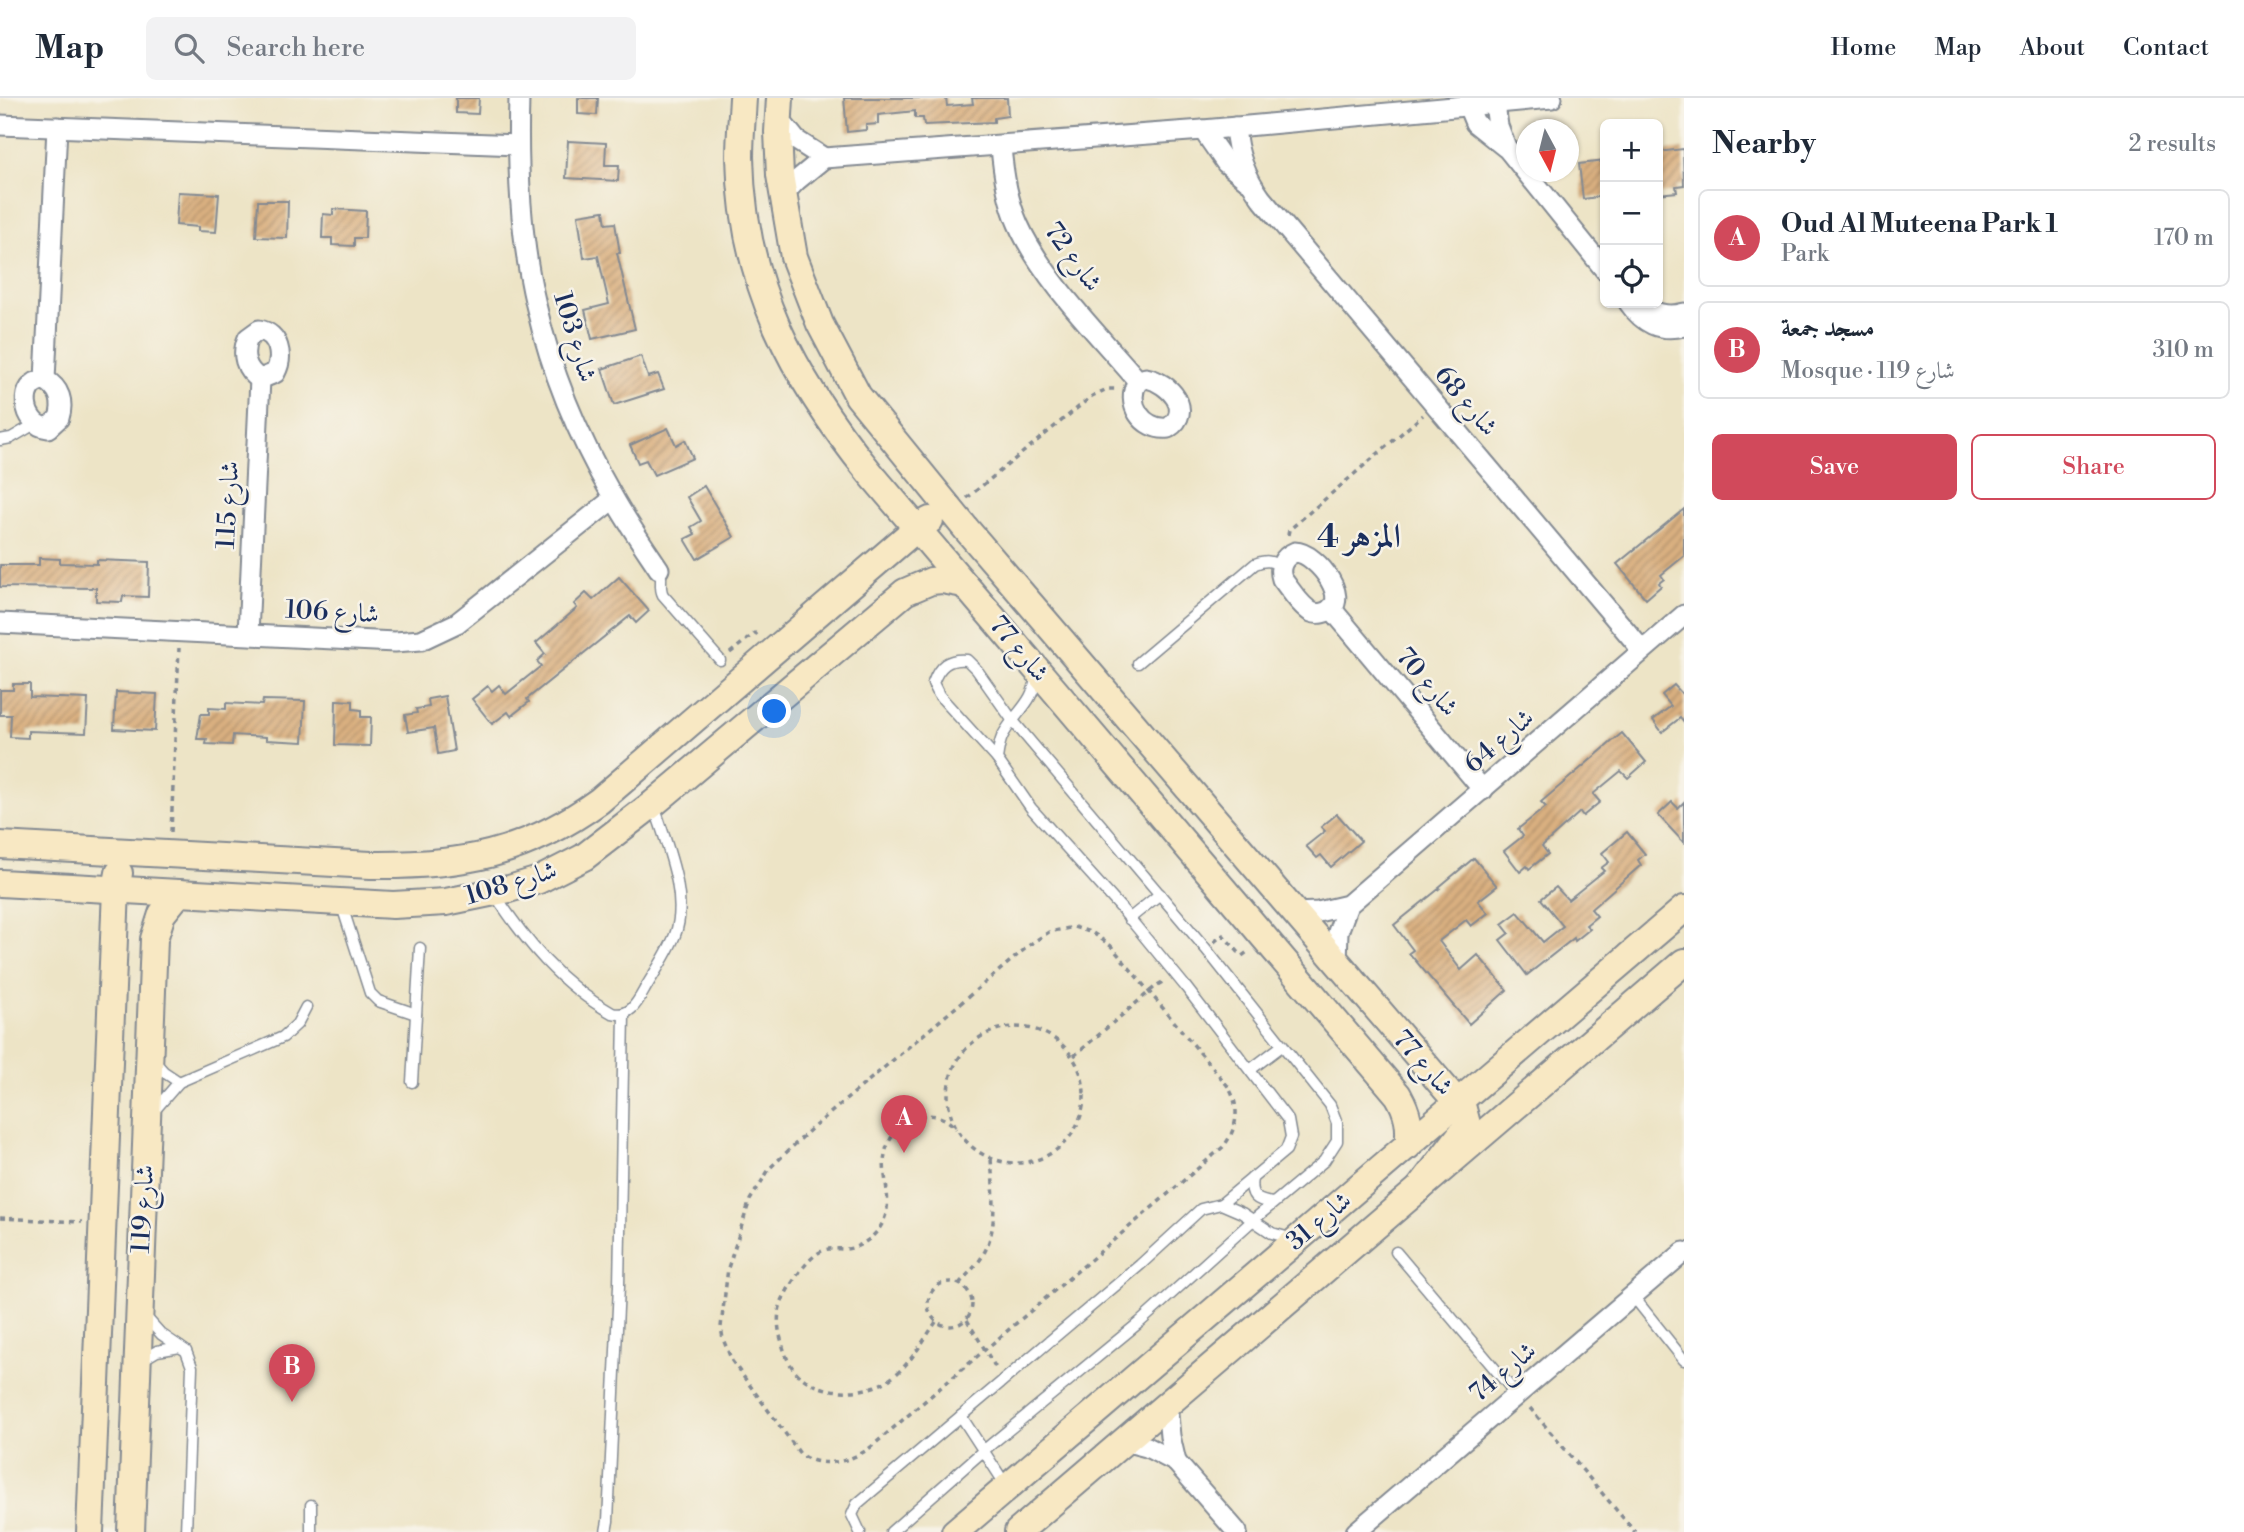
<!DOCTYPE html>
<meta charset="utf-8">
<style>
body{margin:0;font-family:"Libre Bodoni",Amiri,serif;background:#f2f2f3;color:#1f2937}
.controls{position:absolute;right:21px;top:21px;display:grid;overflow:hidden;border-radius:10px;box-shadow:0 2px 5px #0004}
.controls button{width:63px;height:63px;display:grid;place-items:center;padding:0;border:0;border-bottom:2px solid #e0e1e3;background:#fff;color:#1f2937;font:35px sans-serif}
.compass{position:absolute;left:1516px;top:21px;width:63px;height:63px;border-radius:50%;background:#fff;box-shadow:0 2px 5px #0004;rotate:173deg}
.you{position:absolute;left:775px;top:614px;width:24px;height:24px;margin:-18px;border:5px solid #fff;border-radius:50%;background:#1a73e8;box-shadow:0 0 0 10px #1a73e833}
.badge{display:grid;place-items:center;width:46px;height:46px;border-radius:50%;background:#d1495b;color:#fff;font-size:23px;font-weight:700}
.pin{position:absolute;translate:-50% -58px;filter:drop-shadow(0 2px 4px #0008)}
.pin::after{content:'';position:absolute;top:37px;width:24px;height:21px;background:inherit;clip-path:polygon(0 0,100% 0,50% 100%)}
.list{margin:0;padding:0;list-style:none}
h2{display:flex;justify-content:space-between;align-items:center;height:91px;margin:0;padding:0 28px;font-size:30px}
h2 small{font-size:23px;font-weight:400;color:#747a83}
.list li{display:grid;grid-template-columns:46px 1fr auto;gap:21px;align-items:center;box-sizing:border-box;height:98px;margin:0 14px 14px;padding:0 14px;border:2px solid #e0e1e3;border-radius:10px}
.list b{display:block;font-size:26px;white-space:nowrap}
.list p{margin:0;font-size:23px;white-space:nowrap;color:#747a83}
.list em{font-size:23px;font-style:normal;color:#747a83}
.actions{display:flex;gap:14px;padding:21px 28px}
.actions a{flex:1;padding:16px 0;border:2px solid #d1495b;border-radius:10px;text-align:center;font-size:24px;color:#d1495b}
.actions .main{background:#d1495b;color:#fff}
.icon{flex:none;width:38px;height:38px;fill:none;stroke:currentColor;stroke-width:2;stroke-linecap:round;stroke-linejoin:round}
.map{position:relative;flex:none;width:1684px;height:1434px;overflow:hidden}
header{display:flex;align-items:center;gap:42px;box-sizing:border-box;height:98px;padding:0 35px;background:#fff;border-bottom:2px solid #e0e1e3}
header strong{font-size:33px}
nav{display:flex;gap:38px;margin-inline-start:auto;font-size:24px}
.search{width:490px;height:63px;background:#f2f2f3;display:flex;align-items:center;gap:18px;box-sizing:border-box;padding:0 24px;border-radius:10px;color:#747a83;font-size:26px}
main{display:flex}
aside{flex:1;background:#fff}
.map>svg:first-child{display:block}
</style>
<header>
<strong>Map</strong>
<div class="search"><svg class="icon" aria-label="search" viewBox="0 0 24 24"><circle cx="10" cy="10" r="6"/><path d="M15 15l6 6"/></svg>Search here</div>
<nav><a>Home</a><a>Map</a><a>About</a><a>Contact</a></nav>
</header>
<main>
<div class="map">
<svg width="1684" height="1434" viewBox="0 0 1684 1434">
<defs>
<pattern id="building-hatch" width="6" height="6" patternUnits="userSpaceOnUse" patternTransform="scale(1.75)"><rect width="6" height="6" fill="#dab080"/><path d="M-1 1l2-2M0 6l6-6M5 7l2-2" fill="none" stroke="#b0906c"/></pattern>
</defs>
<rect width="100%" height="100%" fill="#f7f3e8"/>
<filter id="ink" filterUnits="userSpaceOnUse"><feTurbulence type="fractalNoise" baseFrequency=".0143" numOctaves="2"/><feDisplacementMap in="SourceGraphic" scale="14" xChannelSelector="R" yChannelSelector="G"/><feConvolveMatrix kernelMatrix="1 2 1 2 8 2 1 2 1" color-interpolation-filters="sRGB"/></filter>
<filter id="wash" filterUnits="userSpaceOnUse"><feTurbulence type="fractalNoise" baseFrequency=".00686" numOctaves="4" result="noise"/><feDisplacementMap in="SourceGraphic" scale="28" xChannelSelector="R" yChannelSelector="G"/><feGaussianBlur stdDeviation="1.57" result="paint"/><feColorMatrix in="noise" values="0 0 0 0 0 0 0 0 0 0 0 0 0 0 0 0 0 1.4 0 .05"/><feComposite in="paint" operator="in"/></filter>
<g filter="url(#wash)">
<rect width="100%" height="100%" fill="#ede4c6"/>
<g id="blocks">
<!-- building -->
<g fill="url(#building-hatch)">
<path d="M456,0H479L478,16L456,15Z"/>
<path d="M578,0H598L597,17L578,16Z"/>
<path d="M844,0H946L947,8L973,6L972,0H1007L1008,18L994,20V24L924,27L923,20H915V13L878,17V26L866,27V32L847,34Z"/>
<path d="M568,43L606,45L605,67H619L618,83L566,80Z"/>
<path d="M1683,51L1684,87L1676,88L1677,94L1658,96V54Z"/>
<path d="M1605,63V98L1583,101L1579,66Z"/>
<path d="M178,94L219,96L216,134L198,133V129L176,127Z"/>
<path d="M258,103H288L287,140L256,139Z"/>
<path d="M333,111L366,113L365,140H354V148L332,147V140H322L323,116L333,117Z"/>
<path d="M604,113L606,126L615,125L620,155H617L635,231L592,241L585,212L609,206L598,158L584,160L578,117Z"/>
<path d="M641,258L648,279L658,276L664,291L614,307L602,271Z"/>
<path d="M668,330L676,347L685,342L693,360L654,377L646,362L638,365L630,347Z"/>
<path d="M704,388L734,439L697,461L685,441L695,436L691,429L701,423L687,399Z"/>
<path d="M1684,411V458L1661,477L1664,481L1659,485L1661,488L1646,501L1617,466Z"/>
<path d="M39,460L60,461V465L97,466V462L149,464L148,499L123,498L122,504L96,503V490L0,489V467H39Z"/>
<path d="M619,479L649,513L636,525L630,518L527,601L529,604L511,618L508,614L492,626L472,601L488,588L492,593L499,587L506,596L541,568L537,563L545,556L536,545L577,510L574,506L586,495L593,502Z"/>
<path d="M13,586H30V599L88,601L86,635L28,633V640L10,639L11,617H0V592H13Z"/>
<path d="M1674,587L1684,598V625L1680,620L1662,634L1653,622L1671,608L1662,597Z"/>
<path d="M116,594L157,596L155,633L114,631Z"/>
<path d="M445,598L454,653L438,656L434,630L408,634L405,617L417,615L416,611L429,609L428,601Z"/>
<path d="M263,602L305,603L303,644L266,642V639L233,637L232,647L206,646L207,641H197L201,616H209V610L226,611V605L262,607Z"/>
<path d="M336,602L353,603V611L361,612V619H371L370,648L335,647Z"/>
<path d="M1622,635L1646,664L1628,680L1621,673L1593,696L1600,704L1583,718L1580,714L1551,740L1542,748L1548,756L1529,771L1527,768L1520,774L1504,753L1523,738L1518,731L1546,709L1541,704Z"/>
<path d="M1672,704L1678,710L1684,704V745L1658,717Z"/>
<path d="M1337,716L1361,743L1331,769L1321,757L1317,760L1306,748L1325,733L1321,729Z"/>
<path d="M1627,734L1645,756L1638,762L1641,767L1591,811L1597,818L1586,827L1590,831L1575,843L1574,840L1527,877L1500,842L1509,835L1502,826L1518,814L1543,844L1563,828L1541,801L1556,789L1568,802L1604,773L1601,770L1609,764L1602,755Z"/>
<path d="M1474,760L1497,788L1478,803L1488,815L1471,828L1466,822L1439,843L1461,872L1478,857L1507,892L1469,926L1409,855L1413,852L1394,827L1440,790L1439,789Z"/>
</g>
</g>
</g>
<g filter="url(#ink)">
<use href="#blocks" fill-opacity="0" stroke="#848a92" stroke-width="2"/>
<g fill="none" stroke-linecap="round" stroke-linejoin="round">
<!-- lane casing -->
<g stroke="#848a92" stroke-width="13">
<g id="lane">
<path d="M0,342L11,340L35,326"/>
<path d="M659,471C664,480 658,488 663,497L720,562"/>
<path d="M1138,565L1255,466C1265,462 1272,462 1281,469"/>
<path d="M1036,576C1036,604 1013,616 1002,639C999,646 998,654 997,661L1031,710L1121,810L1185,888L1288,1022L1291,1039L1286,1052L1221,1106"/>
<path d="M494,795C525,843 561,887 612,915C631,920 638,903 646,889C656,872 668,855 675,837C690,799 665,744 654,707"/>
<path d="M341,805L370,895L378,903L416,916"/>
<path d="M1129,821L1160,796"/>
<path d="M156,965L164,974L179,984"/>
<path d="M1250,972L1283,947"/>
<path d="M412,984L420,850"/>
<path d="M153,1014L179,984L283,939L297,926L306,909"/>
<path d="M1252,1080C1249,1098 1256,1103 1273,1105"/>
<path d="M1396,1154L1517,1297"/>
<path d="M1633,1198L1684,1262"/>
<path d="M144,1217L161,1236L186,1253L192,1269L186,1434"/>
<path d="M142,1262L157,1253L180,1249"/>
<path d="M1007,1389L961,1318L1140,1167L1201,1111L1221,1106L1242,1115L1272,1135L1293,1141"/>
<path d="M311,1434V1407"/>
<path d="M606,1434L608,1423L619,1188L624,916"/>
<path d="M860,1434L852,1417L857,1406L961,1318"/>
<path d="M891,1434L983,1353L1140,1224L1252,1123L1324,1063L1337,1043V1025L1330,1007L1206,851L1013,623L977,572L967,562C948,560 939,568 933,585L939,597L997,661"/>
</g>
</g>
<!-- street casing -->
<g stroke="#848a92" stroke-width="23">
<g id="street">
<path d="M519,0C517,68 520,140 536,207C551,273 579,340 613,399C627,424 643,447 659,471"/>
<path d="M1495,6L1498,28L1506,49L1605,172"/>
<path d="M1468,8L1475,25L1505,49"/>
<path d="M779,21L796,42L824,60"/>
<path d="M0,27L518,47"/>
<path d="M1235,29C1237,56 1245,78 1261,100L1642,552"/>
<path d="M1203,32L1226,65L1248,83"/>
<path d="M1001,48C1003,74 1007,101 1018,126C1043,182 1098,236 1138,283"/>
<path d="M782,98L796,83L824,60L1203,32L1552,0"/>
<path d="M1629,205C1643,225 1659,234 1684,228"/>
<path d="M1639,205C1653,215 1667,220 1684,215"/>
<path d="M259,232C279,235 284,259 275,275L260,281C245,272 241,256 248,240Z"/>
<path d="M1146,280C1169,284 1195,313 1168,330C1143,333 1124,305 1138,283Z"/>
<path d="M45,282L57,29"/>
<path d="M45,282C60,290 64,304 59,320L48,330C22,328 17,283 45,282Z"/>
<path d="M1295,454C1317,454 1357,508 1322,515C1317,516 1311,515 1307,511C1297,503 1290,491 1282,481C1278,469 1283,459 1295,454Z"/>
<path d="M1331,510L1483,692"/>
<path d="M0,525L395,544L421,542L457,525L613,401"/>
<path d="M248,536L260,281"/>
<path d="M1294,815L1318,814L1348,807L1684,517"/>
<path d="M1337,865L1338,834L1348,807"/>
<path d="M1167,1306L1170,1338L1176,1364"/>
<path d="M1124,1343L1147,1349L1176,1364L1237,1434"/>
<path d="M1356,1434L1684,1154"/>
</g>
</g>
<!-- secondary casing -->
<g stroke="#848a92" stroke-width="30">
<g id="secondary">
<path d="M743,0C742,20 740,39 740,59C742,185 793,280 870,375L1398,997C1408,1014 1411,1029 1408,1048"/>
<path d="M780,0L778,34L780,77L794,159L820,226L858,298L967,432L1463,1011L1467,1026L1465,1031L1419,1091"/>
<path d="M0,747L371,767C461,768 524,757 599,703L917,430L930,422"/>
<path d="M0,785L393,807L446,804L509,791L539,782L584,759L654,705L905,494L931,483L942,482L964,486"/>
<path d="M90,1434L116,791L119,775"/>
<path d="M131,1434L154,841L162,816L179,795"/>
<path d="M955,1434L1684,811"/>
<path d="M1018,1434L1684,864"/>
</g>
</g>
<!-- path -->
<g stroke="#848a92" stroke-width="3.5" stroke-dasharray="5 5" stroke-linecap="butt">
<path d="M967,400L1092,298L1107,291H1117"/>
<path d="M1288,437L1289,432L1423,317"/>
<path d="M730,555L755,535L759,540"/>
<path d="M171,734L179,550"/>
<path d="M1074,829L1093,835L1111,848L1227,987C1241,1008 1238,1030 1223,1049L871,1349C851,1364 823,1371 801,1357L732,1263L723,1241L721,1229L728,1170L750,1102L770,1070L810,1032L1032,845L1049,834Z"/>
<path d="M1214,844L1223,837L1242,858L1249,853"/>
<circle cx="1016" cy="997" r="68"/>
<path d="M1074,958L1156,888L1164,883"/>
<path d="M0,1120L82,1124"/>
<circle cx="950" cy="1206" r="22"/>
<path d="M959,1186C967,1176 979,1166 984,1155C999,1127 993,1091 991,1061"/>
<path d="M967,1222L996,1270"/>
<path d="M936,1224C922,1244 908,1271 885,1284C859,1298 817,1297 796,1274C787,1264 784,1253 781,1241C777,1228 777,1211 784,1199C790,1186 808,1160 820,1154C829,1149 836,1151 846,1151C861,1150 877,1137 883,1124C894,1101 881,1079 885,1056C891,1023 933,1002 956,1031"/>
<path d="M1530,1310L1635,1434"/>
</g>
<!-- lane -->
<use href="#lane" stroke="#fff" stroke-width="10"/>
<!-- street -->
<use href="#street" stroke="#fff" stroke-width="19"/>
<!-- secondary -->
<use href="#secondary" stroke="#f8e8c3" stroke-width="26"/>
</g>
</g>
<g text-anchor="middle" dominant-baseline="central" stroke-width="5" stroke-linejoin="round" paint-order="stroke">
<!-- street labels -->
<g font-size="26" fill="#1b2f5e" stroke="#f7f3e8">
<text transform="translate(1073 159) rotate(54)">شارع 72</text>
<text transform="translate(575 239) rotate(73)">شارع 103</text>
<text transform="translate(1466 303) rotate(50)">شارع 68</text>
<text transform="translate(228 407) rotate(-87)">شارع 115</text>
<text transform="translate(332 514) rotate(3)">شارع 106</text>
<text transform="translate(1019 551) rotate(50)">شارع 77</text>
<text transform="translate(1427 584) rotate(50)">شارع 70</text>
<text transform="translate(1499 643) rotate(-41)">شارع 64</text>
<text transform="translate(511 785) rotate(-17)">شارع 108</text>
<text transform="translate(1423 965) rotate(49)">شارع 77</text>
<text transform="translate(143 1111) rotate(-87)">شارع 119</text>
<text transform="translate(1319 1123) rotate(-40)">شارع 31</text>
<text transform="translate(1503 1274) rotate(-40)">شارع 74</text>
</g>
<!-- district labels -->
<g font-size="33" font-weight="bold" fill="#1b2f5e" stroke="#f7f3e8">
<text x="1359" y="439">المزهر 4</text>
</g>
</g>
</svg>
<div class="controls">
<button>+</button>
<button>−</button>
<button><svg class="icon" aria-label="locate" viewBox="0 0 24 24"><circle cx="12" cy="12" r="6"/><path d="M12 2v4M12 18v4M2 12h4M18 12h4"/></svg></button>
</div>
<svg class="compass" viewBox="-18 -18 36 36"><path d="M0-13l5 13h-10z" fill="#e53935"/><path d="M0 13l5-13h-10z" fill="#747a83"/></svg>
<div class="you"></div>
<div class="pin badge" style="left:904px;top:1055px">A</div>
<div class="pin badge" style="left:292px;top:1304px">B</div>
</div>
<aside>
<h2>Nearby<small>2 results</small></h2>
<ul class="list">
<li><span class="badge">A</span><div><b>Oud Al Muteena Park 1</b><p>Park</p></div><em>170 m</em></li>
<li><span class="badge">B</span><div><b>مسجد جمعة</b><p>Mosque · شارع 119</p></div><em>310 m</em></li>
</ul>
<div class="actions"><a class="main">Save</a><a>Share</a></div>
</aside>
</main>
